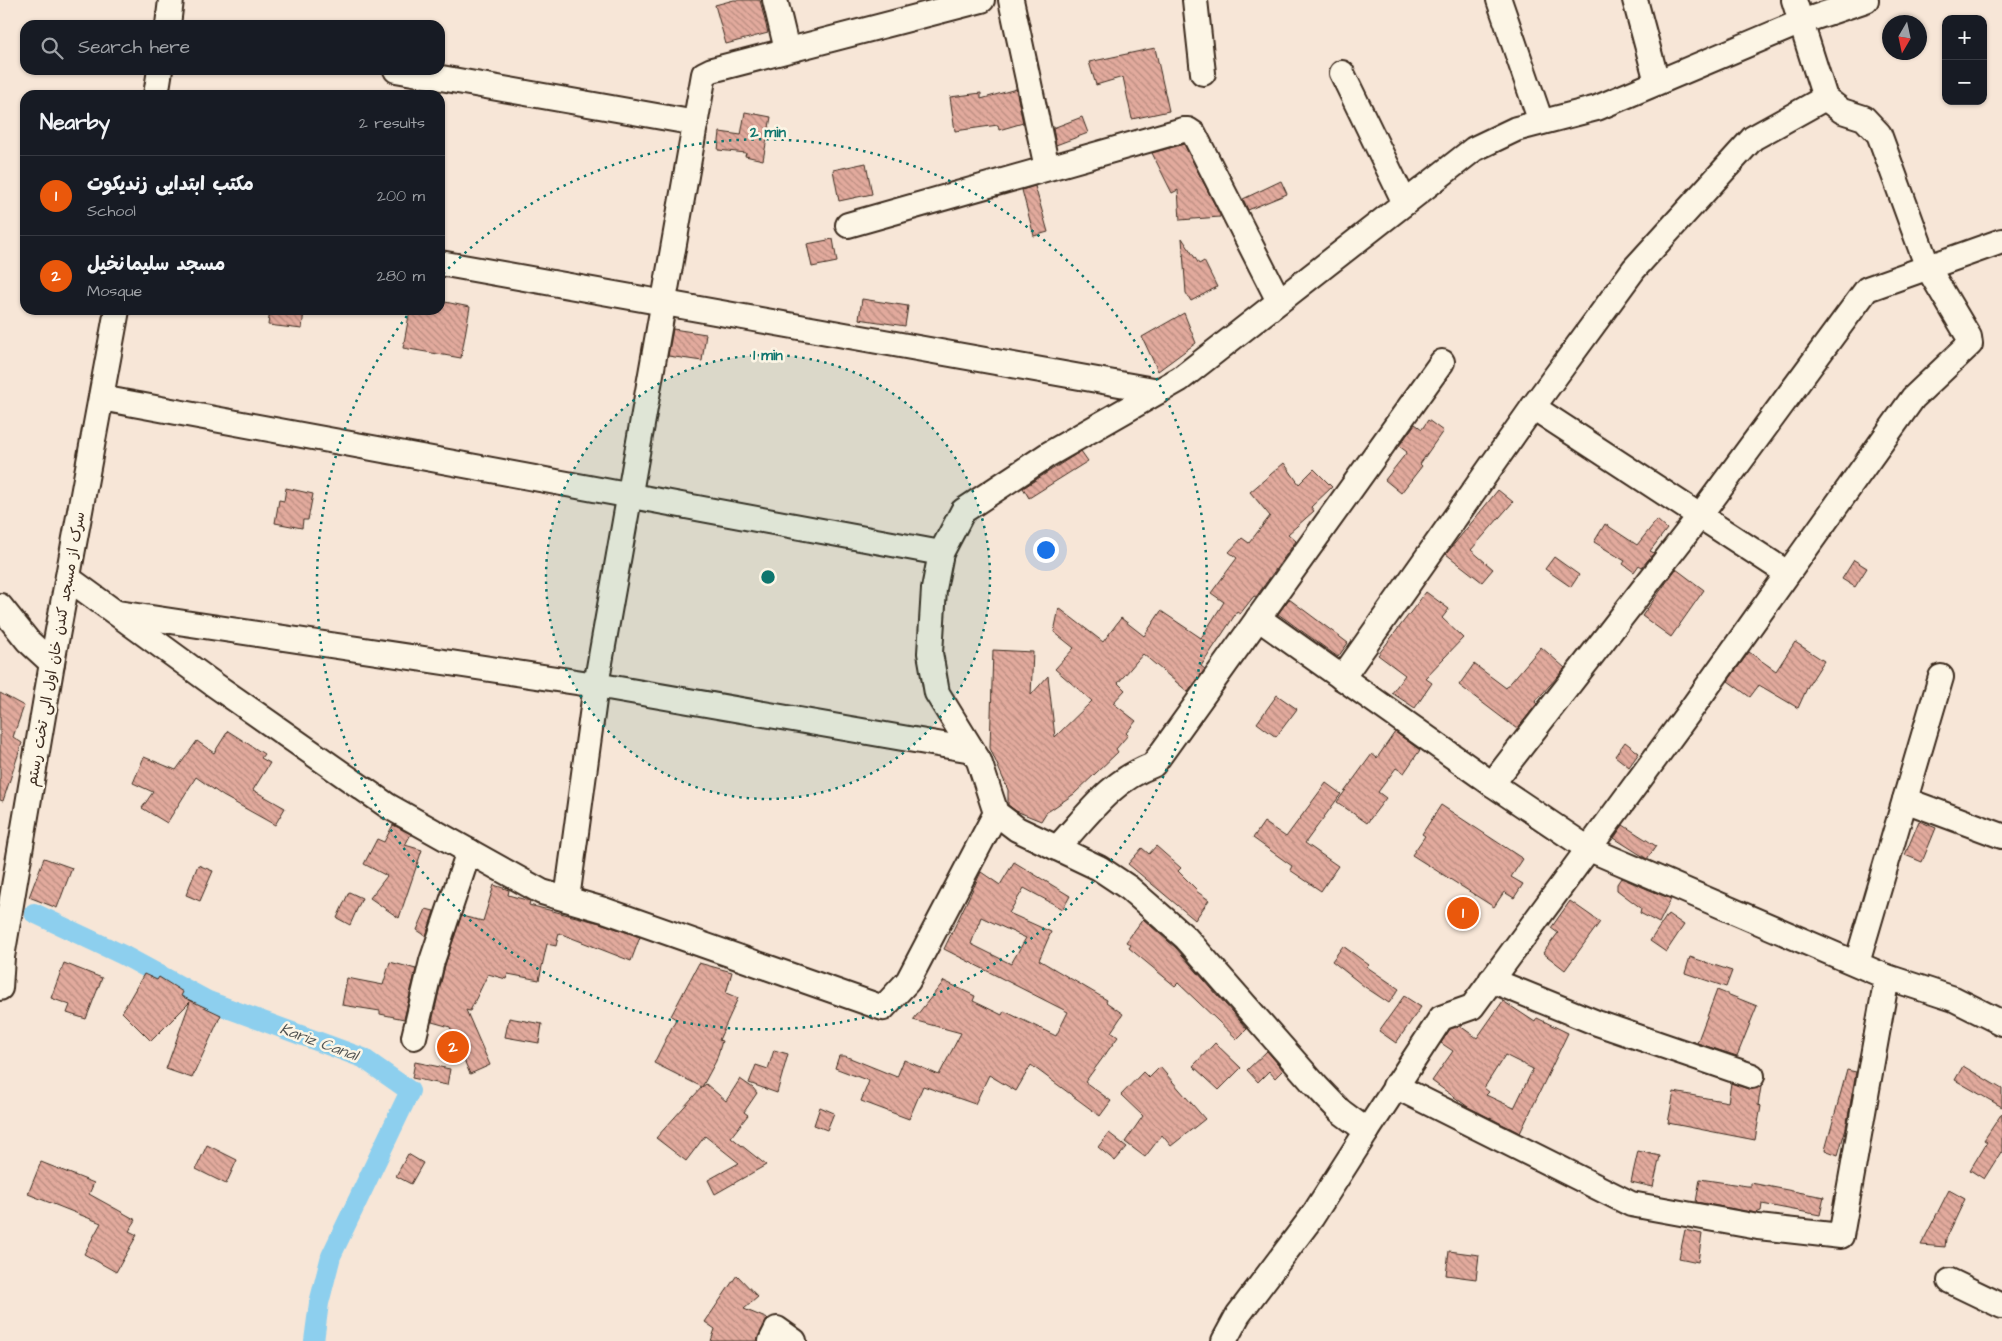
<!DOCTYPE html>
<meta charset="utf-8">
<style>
body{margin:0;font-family:"Architects Daughter","Playpen Sans Arabic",sans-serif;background:#20242c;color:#f1f3f6}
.controls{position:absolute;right:15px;top:15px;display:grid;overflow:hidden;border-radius:10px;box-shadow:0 1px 4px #0004}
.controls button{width:45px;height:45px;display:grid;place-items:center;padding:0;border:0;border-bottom:1px solid #363941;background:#171b24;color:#f1f3f6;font:25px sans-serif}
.compass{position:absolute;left:1882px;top:15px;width:45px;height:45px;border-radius:50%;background:#171b24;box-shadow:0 1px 4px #0004;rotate:189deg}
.you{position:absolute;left:1045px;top:549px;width:18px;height:18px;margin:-12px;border:4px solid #fff;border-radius:50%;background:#1a73e8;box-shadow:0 0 0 8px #1a73e833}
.badge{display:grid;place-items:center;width:32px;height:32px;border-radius:50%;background:#ea580c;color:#fff;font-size:16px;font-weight:700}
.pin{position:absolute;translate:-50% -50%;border:2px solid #fff;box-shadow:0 1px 5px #0006}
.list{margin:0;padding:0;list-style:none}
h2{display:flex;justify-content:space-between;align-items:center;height:65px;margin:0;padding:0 20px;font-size:21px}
h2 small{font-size:16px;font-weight:400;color:#9ea1a6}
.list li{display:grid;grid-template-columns:32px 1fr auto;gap:15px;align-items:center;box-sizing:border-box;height:80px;padding:0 20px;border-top:1px solid #363941}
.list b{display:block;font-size:19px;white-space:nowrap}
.list p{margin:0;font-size:16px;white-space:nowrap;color:#9ea1a6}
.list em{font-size:16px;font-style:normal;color:#9ea1a6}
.icon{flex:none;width:28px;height:28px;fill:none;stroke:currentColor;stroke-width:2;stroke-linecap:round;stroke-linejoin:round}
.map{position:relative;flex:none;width:2002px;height:1341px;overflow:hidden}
.search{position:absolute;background:#171b24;box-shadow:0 1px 4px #0004;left:20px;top:20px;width:425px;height:55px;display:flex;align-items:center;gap:12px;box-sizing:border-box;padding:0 18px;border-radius:15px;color:#9ea1a6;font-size:19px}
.panel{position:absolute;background:#171b24;box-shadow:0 1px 4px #0004;left:20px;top:90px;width:425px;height:225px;border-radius:15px}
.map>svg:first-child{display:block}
</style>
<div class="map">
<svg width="2002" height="1341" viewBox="0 0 2002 1341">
<defs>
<pattern id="building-back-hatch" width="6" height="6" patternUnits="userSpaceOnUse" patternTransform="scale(1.25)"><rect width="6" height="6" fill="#e2aa9d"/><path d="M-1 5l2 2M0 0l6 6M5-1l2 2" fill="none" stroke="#b88b7f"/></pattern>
</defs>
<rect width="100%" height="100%" fill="#f7e6d7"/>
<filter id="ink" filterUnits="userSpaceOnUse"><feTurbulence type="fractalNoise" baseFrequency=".02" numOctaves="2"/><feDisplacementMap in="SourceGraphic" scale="10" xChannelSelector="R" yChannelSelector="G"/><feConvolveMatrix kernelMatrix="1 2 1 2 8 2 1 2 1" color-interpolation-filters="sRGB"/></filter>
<g filter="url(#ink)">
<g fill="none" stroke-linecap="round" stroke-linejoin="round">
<!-- canal -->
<path stroke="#8dcfee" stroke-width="20" d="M34,913L123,955L208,1001L363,1058L410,1091L331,1256L319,1303L314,1341"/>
</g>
<!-- building -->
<g fill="url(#building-back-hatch)" stroke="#3b2a1e" fill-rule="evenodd">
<path d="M734,0H760L768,33L726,44L715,5Z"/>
<path d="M1155,48L1169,111L1132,119L1123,77L1096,85L1089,62Z"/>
<path d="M1016,89L1023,123L999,130L998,125L955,131L950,97L981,93V99Z"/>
<path d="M745,112L771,117L763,160L745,156L746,153L718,150L720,132L741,135Z"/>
<path d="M1082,117L1088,133L1056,145L1053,128Z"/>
<path d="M1184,144L1220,215V217L1180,220L1178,190L1172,193L1152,153Z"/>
<path d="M866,163L872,194L839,201L833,170Z"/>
<path d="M1281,181L1287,194L1248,210L1243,199Z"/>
<path d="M1035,186L1048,232L1034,236L1022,190Z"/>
<path d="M1182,238L1199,264L1204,261L1217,287L1191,301L1186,293Z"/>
<path d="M833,239L837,262L812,267L807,244Z"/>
<path d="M862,299L908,306L905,326L859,319Z"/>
<path d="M440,301L470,307L461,358L403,348L410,310H440Z"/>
<path d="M270,310H304L302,329L268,325Z"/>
<path d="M1184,313L1196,343L1158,371L1142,337Z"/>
<path d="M673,329L706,334L702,361L668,356Z"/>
<path d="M1428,420L1443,431L1420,464L1422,466L1401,493L1385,480L1407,452L1399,446L1415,424L1422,429Z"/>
<path d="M1081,451L1088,461L1029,498L1023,488Z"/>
<path d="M1284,463L1299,484L1314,469L1332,487L1311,507L1314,511L1288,534L1296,541L1256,597L1254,596L1240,614L1237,612L1201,666L1205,669L1188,692L1143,654L1118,683L1125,690L1113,703L1136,721L1126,733L1128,735L1116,749L1118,752L1074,794L1046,813L1041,821L1016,811L1008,805V790L990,748L993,650L1033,652L1031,695L1048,676L1055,737L1092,701L1055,669L1074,648L1054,632L1059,608L1103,642L1121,618L1144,636L1161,611L1201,638L1224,602L1211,593L1237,558L1229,552L1242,538L1249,543L1270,516L1250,492Z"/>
<path d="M286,488L313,494L308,520H303L302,528L275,523L279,500L284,501Z"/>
<path d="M1498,490L1513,502L1471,550L1493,569L1482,582L1446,554Z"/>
<path d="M1657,520L1667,529L1650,551L1654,553L1642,567L1639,565L1634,572L1623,564L1625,561L1594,542L1605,524L1637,545Z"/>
<path d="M1554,557L1579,575L1571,587L1545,569Z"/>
<path d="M1854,560L1867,568L1855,587L1842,579Z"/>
<path d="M1676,569L1704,590L1671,637L1642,616Z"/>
<path d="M1426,592L1449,609L1442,618L1463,638L1425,678L1432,683L1415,708L1392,693L1405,675L1378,655Z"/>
<path d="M1289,599L1348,643L1338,657L1278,614Z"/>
<path d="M1795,642L1824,661L1808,686L1798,708L1759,685L1750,697L1728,681L1749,652L1776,671Z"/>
<path d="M1541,647L1565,668L1535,702L1537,704L1517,729L1459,685L1474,664L1506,688Z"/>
<path d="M0,693L24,706L13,737L22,743L3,801L0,800Z"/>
<path d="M1277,695L1297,709L1276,737L1257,723Z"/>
<path d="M228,731L264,754L261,758L270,763L253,790L285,808L275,825L223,796L196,777L167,823L142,808L153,792L133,783L144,757L176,770L197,741L214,753Z"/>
<path d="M1395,732L1420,750L1404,773L1396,768L1378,792L1386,798L1367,823L1337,802L1372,754L1377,758Z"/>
<path d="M1625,742L1639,753L1629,767L1615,756Z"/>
<path d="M1326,783L1341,794L1305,843L1338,866L1321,891L1290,870L1292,866L1253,838L1264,822L1286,837Z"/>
<path d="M1441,805L1523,859L1511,877L1523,884L1514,898L1504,892L1494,907L1412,855L1425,836L1422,834Z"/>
<path d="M1919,821L1936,828L1922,862L1905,855Z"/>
<path d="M393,825L411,834L405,845L422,850L399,918L370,898L387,876L364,864L377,839L384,842Z"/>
<path d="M1623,825L1656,846L1647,859L1614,838Z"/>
<path d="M1156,846L1181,868L1178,871L1197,890L1196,891L1209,900L1195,920L1128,864L1142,848L1149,854Z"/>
<path d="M44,858L72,868L57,908L29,897Z"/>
<path d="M1014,862L1070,896L1063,909L1024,888L1009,913L1051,932L1039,960L1107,1000L1106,1002L1123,1014L1111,1032L1118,1037L1085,1082L1111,1101L1100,1116L1031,1065L1016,1091L989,1075L975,1104L923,1086L909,1119L861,1101L869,1081L835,1068L839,1056H845L897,1077L904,1060L939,1075L961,1033L913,1020L944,981L975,996L973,1001L1002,1015L1004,1011L1056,1036L1068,1012L944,949L981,872L1000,885ZM981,917L1026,938L1011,964L971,944Z"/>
<path d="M198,865L213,871L200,901L186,895Z"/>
<path d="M1621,878L1671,899L1659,923L1640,913L1641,908L1617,890V884Z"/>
<path d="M494,885L509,890L508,895L530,901L529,905L600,923L640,937L631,961L559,933L556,946L547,944L539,980L508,974L506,979L488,974L470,1011L466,1010L490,1065L470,1074L450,1027L432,1022L445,965L461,916L483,921Z"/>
<path d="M349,892L362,898L350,925L337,918Z"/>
<path d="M1570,901L1600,922L1565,970L1543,953L1558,933L1551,928Z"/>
<path d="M426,909L434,911L426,936L417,930Z"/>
<path d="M1668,914L1684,925L1666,952L1650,941Z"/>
<path d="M1143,919L1176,948L1247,1029L1237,1039L1178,983L1175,986L1129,948L1131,945L1126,942Z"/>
<path d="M1343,946L1369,965L1367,967L1399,989L1389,1003L1365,987L1332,961Z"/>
<path d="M1690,957L1732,971L1726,987L1685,973Z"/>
<path d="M390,962L416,969L404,1019L380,1014V1011L342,1005L347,978L383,985Z"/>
<path d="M64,963L102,978L86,1019L67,1013L70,1005L51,998Z"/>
<path d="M699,963L732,972L726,993L738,998L719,1040L722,1041L716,1061L702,1087L706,1084L726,1101L740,1079L753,1088L757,1093L744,1112L748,1115L731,1137L766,1165L715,1194L708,1180L739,1163L705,1136L686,1161L656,1138L702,1087L654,1063L676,1019L671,1016Z"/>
<path d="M144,974L157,980L159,977L183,992L181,996L221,1015L192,1078L166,1069L190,1002L151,1041L122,1012Z"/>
<path d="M1717,990L1757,1006L1737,1056L1697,1043Z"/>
<path d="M1404,996L1421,1007L1396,1043L1379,1031Z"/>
<path d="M1503,1001L1535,1022L1537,1018L1568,1033L1520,1133L1468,1107L1432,1081L1453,1051L1441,1043L1450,1029L1460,1026L1477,1038ZM1505,1055L1533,1069L1514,1108L1486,1095L1489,1092L1484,1088Z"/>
<path d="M509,1018L542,1024L539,1043L505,1037Z"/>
<path d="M1215,1043L1241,1068L1219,1090L1193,1066Z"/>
<path d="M774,1050L788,1054L777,1093L749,1083L756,1065L768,1069Z"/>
<path d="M1267,1051L1283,1070L1275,1078L1269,1071L1258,1082L1247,1070Z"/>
<path d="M415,1062L450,1069L447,1085L412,1078Z"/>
<path d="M1963,1066L2002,1089V1107L1955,1080Z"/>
<path d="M1160,1067L1205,1119L1171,1146L1162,1135L1145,1157L1125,1142L1143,1116L1121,1095L1143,1072L1149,1078Z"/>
<path d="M1847,1070L1856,1072L1846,1128L1838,1155L1825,1150Z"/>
<path d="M1731,1083L1748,1089L1761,1087L1758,1105L1761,1106L1755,1140L1668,1123L1674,1092L1728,1102Z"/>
<path d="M820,1107L834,1113L827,1130L814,1125Z"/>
<path d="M2002,1113V1153L2001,1152L1984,1179L1970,1170L1987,1142L1984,1140Z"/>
<path d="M1109,1133L1127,1147L1115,1161L1098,1147Z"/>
<path d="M207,1145L237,1160L226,1184L196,1169Z"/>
<path d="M1638,1151L1660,1156L1653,1187L1631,1182Z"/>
<path d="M408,1154L423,1163L411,1184L396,1176Z"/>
<path d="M41,1162L94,1183L89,1194L136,1220L129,1231L137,1235L116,1272L84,1254L101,1223L28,1194Z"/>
<path d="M1700,1179L1747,1186H1751V1183L1824,1197L1820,1215L1762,1204L1761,1211L1756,1213L1696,1202Z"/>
<path d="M1949,1190L1965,1199L1946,1239L1945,1247L1921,1245Z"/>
<path d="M1685,1230L1702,1234L1698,1262L1679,1258Z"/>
<path d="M1449,1251L1479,1255L1476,1279L1446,1275Z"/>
<path d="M737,1275L758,1297L744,1309L768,1319L757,1341H711L715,1329L705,1322Z"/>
</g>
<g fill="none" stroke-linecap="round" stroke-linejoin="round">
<!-- minor casing -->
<g stroke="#3b2a1e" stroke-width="28">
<g id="minor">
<path d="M775,0L787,50"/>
<path d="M1011,0L1047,168"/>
<path d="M1195,0L1203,73"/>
<path d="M1499,0L1541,122"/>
<path d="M1635,0L1657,82"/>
<path d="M168,25L171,0"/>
<path d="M396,70L696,123"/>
<path d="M1342,73L1405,203"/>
<path d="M156,95L160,70"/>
<path d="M848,225L1183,130H1188L1194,134L1279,301"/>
<path d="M440,263L1159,391"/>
<path d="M101,398L941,553"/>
<path d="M1533,407L1787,573"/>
<path d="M68,578L212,683L388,806L542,892L604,910L883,1008L908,981L996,813"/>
<path d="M0,606L28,641L52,663"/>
<path d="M118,613L596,685L972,750"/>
<path d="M1258,618L1492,784L1587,848L1887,977L1954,999L2002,1023"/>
<path d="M1342,678L1533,407L1634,269L1753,138L1825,98"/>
<path d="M1492,784L1699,517L1867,289L2002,241"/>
<path d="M1905,800L2002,836"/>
<path d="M1057,848C1088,815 1110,781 1153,765L1442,362"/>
<path d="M567,899L596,685L704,74L712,70L982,0"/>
<path d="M1857,963L1941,677"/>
<path d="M1491,980L1597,1023L1752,1076"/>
<path d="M0,988L2,957L52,663L117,310"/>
<path d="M414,1037L432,961L469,851"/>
<path d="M1395,1086L1631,1204L1758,1227L1841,1236L1887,977"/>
<path d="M1367,1131L1441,1018L1472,1007L1687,715L1913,398L1970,344L1969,337L1928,268L1879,134L1864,118L1842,111L1825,98L1794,0"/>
<path d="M1950,1281L2002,1306"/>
<path d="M771,1341L777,1329L794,1341"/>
<path d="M1224,1341L1238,1315L1312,1217L1367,1131L1340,1111L1316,1086L1186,938L1129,888L1099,868L1017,829L996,813L979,761L937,693L930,653L934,589L941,553L963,511L1049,454L1180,379L1474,149L1516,129L1597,108L1801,22L1866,0"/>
</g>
</g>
<!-- minor -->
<use href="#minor" stroke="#fcf5e5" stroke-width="24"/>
</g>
</g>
<!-- distance rings -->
<circle cx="768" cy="577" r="222" fill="#0f766e" fill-opacity=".12"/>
<g fill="none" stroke="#0f766e" stroke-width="2.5" stroke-dasharray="2.5 5">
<circle cx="768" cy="577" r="222"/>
<path d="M443 274A445 445 0 1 1 410 312"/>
</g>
<g text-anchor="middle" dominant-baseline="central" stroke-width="5" stroke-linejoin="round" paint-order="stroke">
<!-- street labels -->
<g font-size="15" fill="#3b2a1e" stroke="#fcf5e5">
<text transform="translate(56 649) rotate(-80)">سرک از مسجد کندن خان اول الی تخت رستم</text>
</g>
<!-- water labels -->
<g font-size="16" font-style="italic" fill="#505352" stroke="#fcf5e5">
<text transform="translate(319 1042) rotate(20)">Kariz Canal</text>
</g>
</g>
<circle cx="768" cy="577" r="8" fill="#0f766e" stroke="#fcf5e5" stroke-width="2.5"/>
<g font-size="15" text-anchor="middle" font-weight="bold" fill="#0f766e" stroke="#fcf5e5" stroke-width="5" stroke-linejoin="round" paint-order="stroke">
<text x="768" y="137">2 min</text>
<text x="768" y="360">1 min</text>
</g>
</svg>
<div class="controls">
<button>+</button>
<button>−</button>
</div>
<svg class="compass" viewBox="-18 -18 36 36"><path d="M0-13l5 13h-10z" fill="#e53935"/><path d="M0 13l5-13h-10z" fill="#9ea1a6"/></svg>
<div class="you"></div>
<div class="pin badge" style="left:1463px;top:913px">1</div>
<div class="pin badge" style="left:453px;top:1047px">2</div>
<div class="search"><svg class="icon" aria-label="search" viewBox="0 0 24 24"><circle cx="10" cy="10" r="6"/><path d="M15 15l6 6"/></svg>Search here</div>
<section class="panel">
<h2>Nearby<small>2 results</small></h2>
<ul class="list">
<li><span class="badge">1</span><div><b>مکتب ابتدایی زندیکوت</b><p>School</p></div><em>200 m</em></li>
<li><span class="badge">2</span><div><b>مسجد سلیمانخیل</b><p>Mosque</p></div><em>280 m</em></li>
</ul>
</section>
</div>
